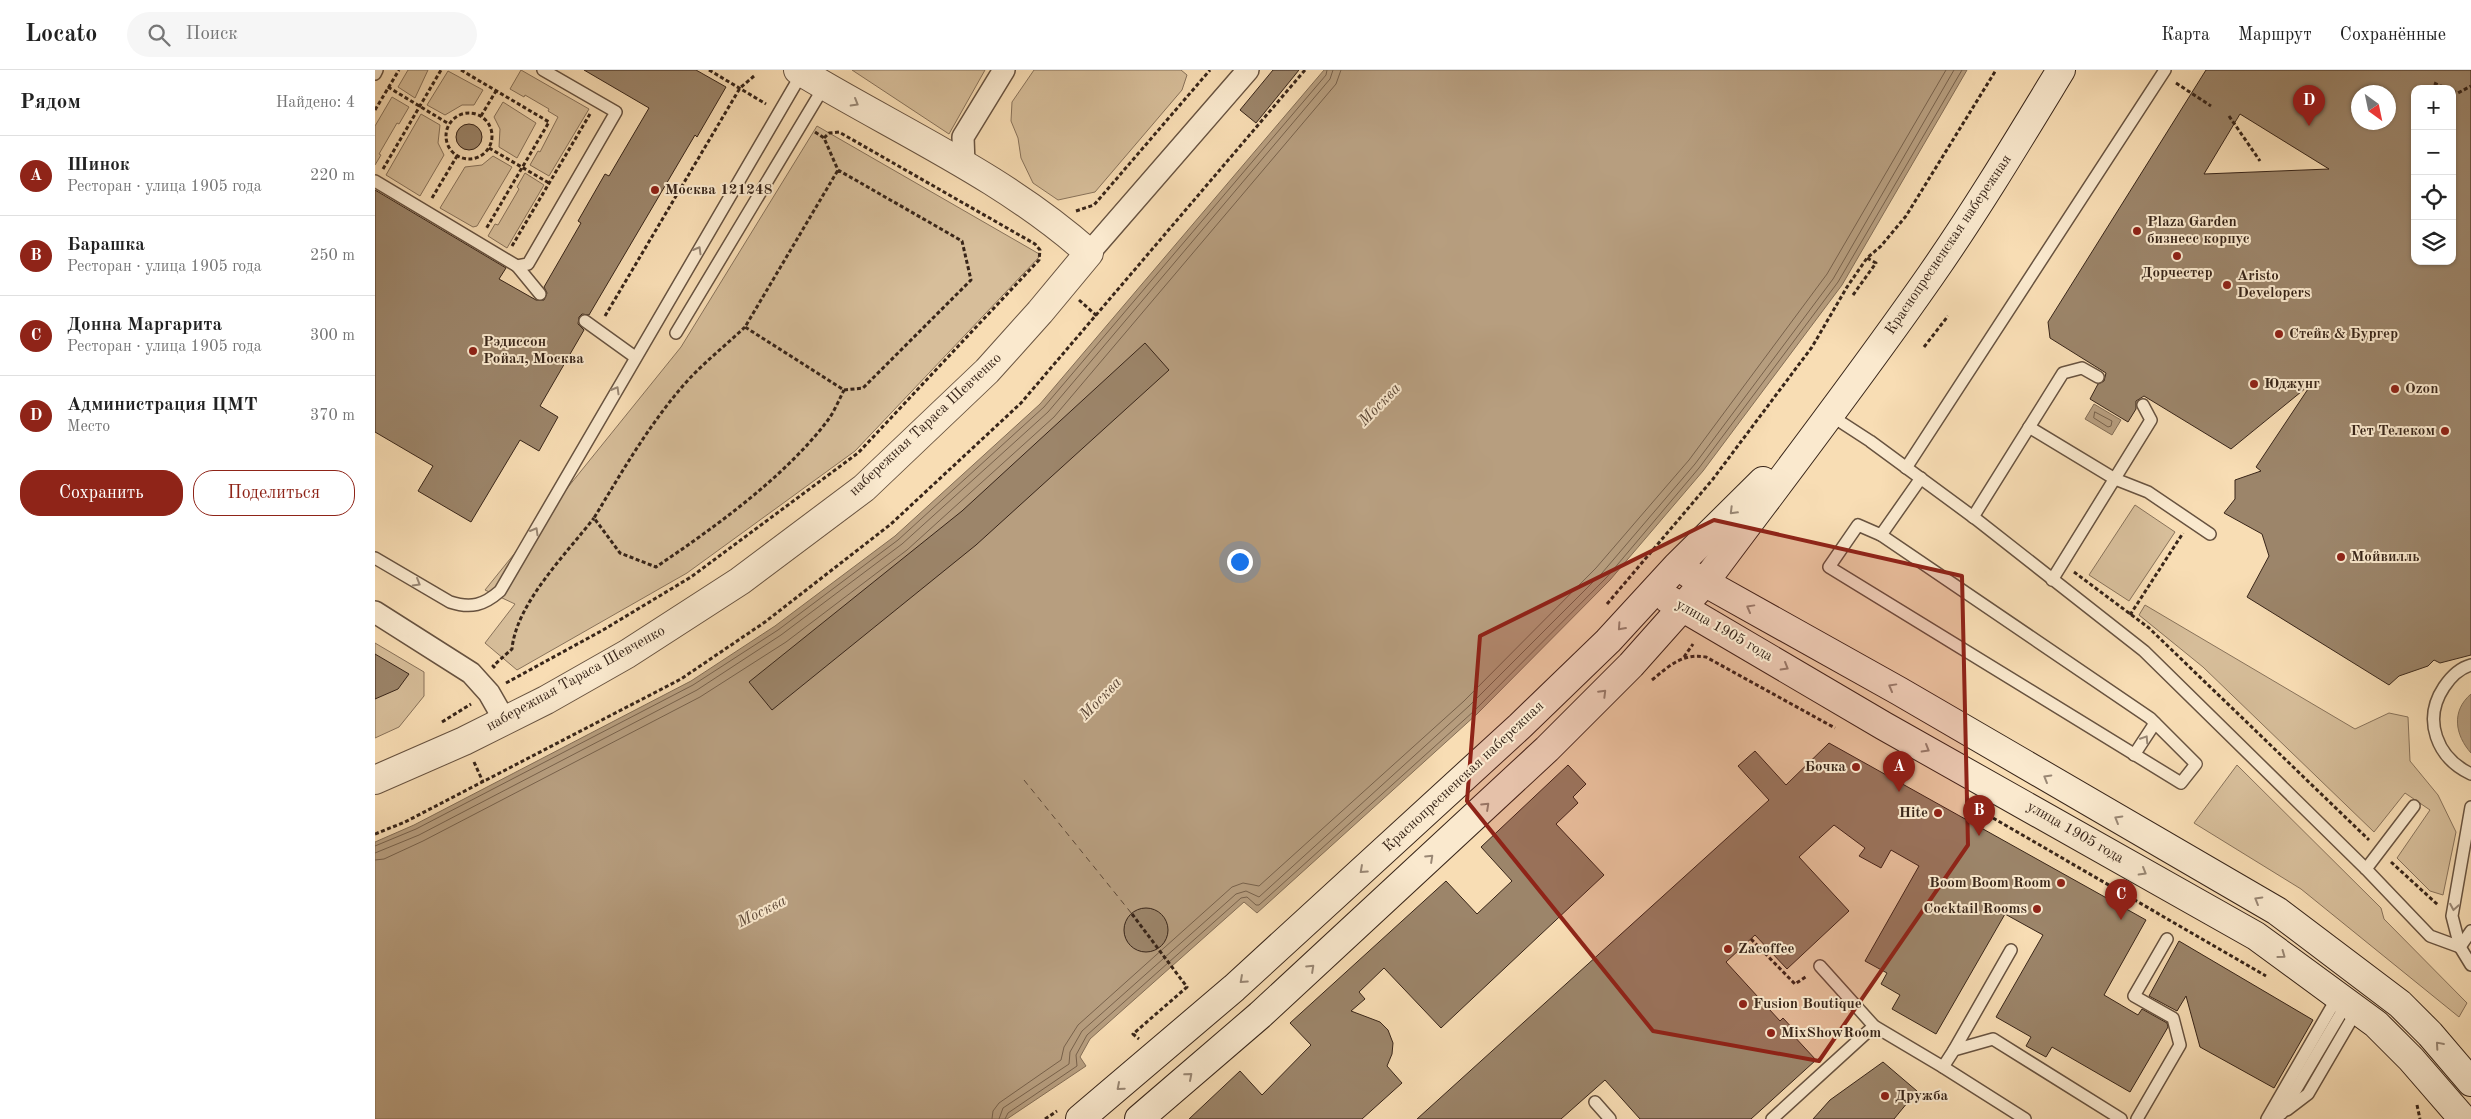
<!DOCTYPE html>
<html lang="ru">
<meta charset="utf-8">
<style>
body{margin:0;font-family:"Old Standard TT",serif;background:#f6f6f6;color:#222}
.controls{position:absolute;right:15px;top:15px;display:grid;overflow:hidden;border-radius:10px;box-shadow:0 1px 4px #0004}
.controls button{width:45px;height:45px;display:grid;place-items:center;padding:0;border:0;border-bottom:1px solid #e0e0e0;background:#fff;color:#222;font:25px sans-serif}
.compass{position:absolute;left:1976px;top:15px;width:45px;height:45px;border-radius:50%;background:#fff;box-shadow:0 1px 4px #0004;rotate:147deg}
.you{position:absolute;left:864px;top:491px;width:18px;height:18px;margin:-12px;border:4px solid #fff;border-radius:50%;background:#1a73e8;box-shadow:0 0 0 8px #1a73e833}
.badge{display:grid;place-items:center;width:32px;height:32px;border-radius:50%;background:#8f2418;color:#fff;font-size:16px;font-weight:700}
.pin{position:absolute;translate:-50% -41px;filter:drop-shadow(0 1px 2px #0008)}
.pin::after{content:'';position:absolute;top:26px;width:18px;height:15px;background:inherit;clip-path:polygon(0 0,100% 0,50% 100%)}
.list{margin:0;padding:0;list-style:none}
h2{display:flex;justify-content:space-between;align-items:center;height:65px;margin:0;padding:0 20px;font-size:21px}
h2 small{font-size:16px;font-weight:400;color:#767676}
.list li{display:grid;grid-template-columns:32px 1fr auto;gap:15px;align-items:center;box-sizing:border-box;height:80px;padding:0 20px;border-top:1px solid #e0e0e0}
.list b{display:block;font-size:19px;white-space:nowrap}
.list p{margin:0;font-size:16px;white-space:nowrap;color:#767676}
.list em{font-size:16px;font-style:normal;color:#767676}
.actions{display:flex;gap:10px;padding:15px 20px}
.actions a{flex:1;padding:11px 0;border:1px solid #8f2418;border-radius:20px;text-align:center;font-size:18px;color:#8f2418}
.actions .main{background:#8f2418;color:#fff}
.icon{flex:none;width:28px;height:28px;fill:none;stroke:currentColor;stroke-width:2;stroke-linecap:round;stroke-linejoin:round}
.map{position:relative;flex:none;width:2096px;height:1049px;overflow:hidden}
header{display:flex;align-items:center;gap:30px;box-sizing:border-box;height:70px;padding:0 25px;background:#fff;border-bottom:1px solid #e0e0e0}
header strong{font-size:24px}
nav{display:flex;gap:28px;margin-inline-start:auto;font-size:18px}
.search{width:350px;height:45px;background:#f6f6f6;display:flex;align-items:center;gap:12px;box-sizing:border-box;padding:0 18px;border-radius:28px;color:#767676;font-size:19px}
main{display:flex}
aside{flex:1;background:#fff}
.map>svg:first-child{display:block}
</style>
<header>
<strong>Locato</strong>
<div class="search"><svg class="icon" aria-label="search" viewBox="0 0 24 24"><circle cx="10" cy="10" r="6"/><path d="M15 15l6 6"/></svg>Поиск</div>
<nav><a>Карта</a><a>Маршрут</a><a>Сохранённые</a></nav>
</header>
<main>
<aside>
<h2>Рядом<small>Найдено: 4</small></h2>
<ul class="list">
<li><span class="badge">A</span><div><b>Шинок</b><p>Ресторан · улица 1905 года</p></div><em>220 m</em></li>
<li><span class="badge">B</span><div><b>Барашка</b><p>Ресторан · улица 1905 года</p></div><em>250 m</em></li>
<li><span class="badge">C</span><div><b>Донна Маргарита</b><p>Ресторан · улица 1905 года</p></div><em>300 m</em></li>
<li><span class="badge">D</span><div><b>Администрация ЦМТ</b><p>Место</p></div><em>370 m</em></li>
</ul>
<div class="actions"><a class="main">Сохранить</a><a>Поделиться</a></div>
</aside>
<div class="map">
<svg width="2096" height="1049" viewBox="0 0 2096 1049">
<rect width="100%" height="100%" fill="#f8ddb4"/>
<filter id="stains"><feTurbulence type="fractalNoise" baseFrequency=".004" numOctaves="4"/><feColorMatrix values="0 0 0 0 .2 0 0 0 0 .09 0 0 0 0 .02 0 0 0 .5 -.17"/></filter>
<radialGradient id="worn" r=".72"><stop offset=".6" stop-color="#630" stop-opacity="0"/><stop offset="1" stop-color="#630" stop-opacity=".3"/></radialGradient>
<!-- green -->
<g fill="#d7be9a" stroke="#88725a">
<path d="M33,0H53L40,28L23,17Z"/>
<path d="M146,0L214,39L174,106L155,95L163,81L165,82L183,47L173,41L174,39L150,25L149,27L135,19Z"/>
<path d="M477,0H610L574,64Z"/>
<path d="M659,0H806L812,5L807,20L720,122L683,130L658,113L646,88L643,68L636,51L637,32Z"/>
<path d="M73,1L108,20L99,35H87L70,45L52,35Z"/>
<path d="M17,27L34,37L24,54L22,53L4,84L6,85L0,95V56Z"/>
<path d="M128,32L161,53L142,88L124,77L125,59L119,47Z"/>
<path d="M46,44L65,55L63,73L69,85L45,126L11,105Z"/>
<path d="M442,56L666,185L480,381L312,503L142,600L110,573L140,534L110,520L306,277Z"/>
<path d="M118,86L137,97L102,156L98,157L65,138L90,97L107,95Z"/>
<path d="M150,103L169,115L132,178L113,166L120,154L123,155L144,119L142,117Z"/>
<path d="M1760,435L1800,462L1754,531L1714,505Z"/>
<path d="M1770,535L1980,659L2014,643L2033,647L2035,691L2063,725L2081,762L2068,825L2055,821L2022,788L2055,740L2030,723L1999,762L1828,597L1764,545Z"/>
<path d="M0,573L49,602V626L24,657L0,668Z"/>
<path d="M1862,695L2006,838L2009,849L2092,933L2084,947L1926,819L1819,753Z"/>
</g>
<!-- water -->
<g fill="#b79e7f" stroke="#846e56">
<path d="M949,0H1592L1467,215L1328,401L1235,510L1102,644L882,843L869,832L715,969L705,987L711,996L632,1049H0V772L39,755L316,611L400,556L520,466L665,334Z"/>
<path d="M1719,334L1746,350L1737,365L1710,349Z"/>
<path d="M2096,624V683C2080,665 2076,641 2096,624Z"/>
</g>
<g fill="none" stroke-linecap="round" stroke-linejoin="round">
<!-- shore -->
<g stroke="#78624c" stroke-width="1">
<path d="M1720,342L1737,351L1736,356L1733,357L1719,348Z"/>
<path d="M0,776L41,759L318,615L403,560L523,470L669,337L951,5L952,0"/>
<path d="M0,783L44,765L322,620L406,565L527,474L673,342L955,9L958,0"/>
<path d="M0,790L9,789L48,771L325,627L411,572L532,480L679,347L961,14L966,0"/>
<path d="M617,1049L618,1041L624,1033L686,990L689,977L703,955L857,817L868,813L884,816L1089,631L1221,498L1314,390L1452,204L1571,0"/>
<path d="M624,1049L628,1038L694,994L695,982L707,961L861,824L871,821L884,827L1094,636L1227,503L1320,394L1458,209L1579,0"/>
<path d="M630,1049L633,1043L702,996L701,985L712,965L866,828L872,827L881,835H884L1099,641L1232,507L1324,398L1463,212L1587,0"/>
</g>
<!-- ferry -->
<path stroke="#5e4938" stroke-width="1" stroke-dasharray="6 5" stroke-linecap="butt" d="M649,710L757,844"/>
</g>
<!-- building -->
<g fill="#9c856a" stroke="#382519" fill-rule="evenodd">
<path d="M209,0H321L351,17L322,67L320,65L214,245L207,244L204,247L203,254L209,260L165,336L183,347L164,381L145,370L96,452L43,421L58,396L0,362V120L131,198L124,209L161,230H169L172,223L169,217L206,153L203,151L230,104L234,106L274,38Z"/>
<path d="M898,0H924L881,53L865,40Z"/>
<path d="M1831,0H2096V585L2065,593L2059,590L2053,596L2024,606L2014,615L1872,527L1894,486L1887,464L1849,443L1860,429V410L1886,401L1881,397L1937,313L1856,379L1769,326L1761,331V339L1753,352L1715,329L1723,314L1729,311L1731,303L1675,268L1673,252ZM2040,19H2077V191H2040ZM1984,22H2014V52H1984ZM1865,44L1954,99L1829,104Z"/>
<circle cx="94" cy="67" r="13"/>
<path d="M770,273L794,300L601,475L397,640L374,612L587,441Z"/>
<path d="M0,584L34,604L23,619L0,629Z"/>
<path d="M1454,673L1771,850L1729,925L1763,945L1767,939L1792,953L1793,957L1755,1022L1677,977L1671,987L1651,976L1656,967L1621,947L1668,865L1630,844L1561,964L1517,939L1525,925L1506,914L1512,903L1490,891L1544,796L1516,780L1506,798L1484,786L1490,778L1459,755L1424,787L1474,841L1412,899L1380,865L1351,892L1405,951L1408,948L1420,961L1417,964L1441,990L1376,1049H1265L1230,1010L1186,1049H1042L1394,730L1363,696L1380,681L1411,715Z"/>
<path d="M1193,695L1211,714L1198,727L1203,733L1181,754L1229,805L1066,958L1009,898L984,922L990,929L976,941L1005,952L1013,960L1018,973L1017,984L1012,996L1027,1013L987,1049H814L865,1001L887,1025L936,975L915,953L1071,811L1102,844L1137,811L1106,777Z"/>
<circle cx="771" cy="860" r="22"/>
<path d="M1804,871L1938,950L1899,1018L1825,977L1811,926L1802,941L1774,926Z"/>
<path d="M1508,992L1542,1021L1519,1049H1438L1455,1030Z"/>
</g>
<g fill="none" stroke-linecap="round" stroke-linejoin="round">
<!-- service casing -->
<g stroke="#685340" stroke-width="14">
<g id="service">
<path d="M0,4L2,0"/>
<path d="M0,111L142,196L153,194L241,42L168,0"/>
<path d="M142,196L165,224"/>
<path d="M210,251L260,287"/>
<path d="M301,263L450,15"/>
<path d="M1455,345L1495,371L1601,449L1769,581L1991,799L2055,866L2085,877"/>
<path d="M1654,357L1740,409L1773,422L1835,464"/>
<path d="M1531,398L1790,0"/>
<path d="M1598,447L1688,303L1707,298L1723,307"/>
<path d="M1483,455L1506,465L1775,648L1821,694L1806,713L1454,497Z"/>
<path d="M1506,465L1546,408"/>
<path d="M0,488L75,532C96,539 109,535 125,521L427,3"/>
<path d="M1677,510L1776,350L1768,335"/>
<path d="M2096,595C2085,598 2075,608 2069,617C2047,650 2062,688 2096,704"/>
<path d="M1759,685L1780,653"/>
<path d="M2096,737L2077,846L2085,877L2096,895"/>
<path d="M1991,799L2039,736"/>
<path d="M2085,877L2096,861"/>
<path d="M1445,896L1499,956L1568,997L1579,980L1618,969L1746,1049"/>
<path d="M1579,980L1636,880"/>
<path d="M1568,997L1650,1049"/>
<path d="M1220,1032L1235,1049"/>
<path d="M1912,1040L1933,1024L1982,940"/>
<path d="M1397,1049L1499,956"/>
<path d="M1762,1049L1805,975L1798,948L1759,926L1792,869"/>
<path d="M1892,1049L1963,926"/>
<path d="M1899,1049L1907,1043L1972,933"/>
</g>
</g>
<!-- minor casing -->
<g stroke="#685340" stroke-width="24">
<g id="minor">
<path d="M589,95L588,67L629,0"/>
<path d="M714,183L873,0"/>
<path d="M0,542L96,603L114,623L130,651"/>
</g>
</g>
<!-- tertiary casing -->
<g stroke="#685340" stroke-width="30">
<path id="tertiary" d="M0,710L89,671L171,630L252,584L365,511L489,418L612,301L665,242L714,183C628,106 520,59 423,0"/>
</g>
<!-- secondary casing -->
<g stroke="#382519" stroke-width="30">
<g id="secondary">
<path d="M1313,503L1524,621L1902,841L2025,934L2055,964L2096,1012"/>
<path d="M1293,529L1509,656L1881,866L2001,954L2036,989L2088,1049"/>
<path d="M705,1049L859,918L1145,656L1233,571L1302,496L1388,411"/>
<path d="M764,1049L885,945L1172,679L1256,595L1329,513C1405,411 1483,310 1556,205C1602,139 1644,69 1686,0"/>
</g>
</g>
<!-- path -->
<g stroke="#382519" stroke-width="3" stroke-dasharray="4 2.5" stroke-linecap="butt">
<path d="M86,0L174,52L111,159"/>
<path d="M334,0L391,34"/>
<path d="M1801,13L1836,36"/>
<path d="M2059,13L2073,19"/>
<path d="M13,17L74,54"/>
<path d="M2077,21L2083,23L2096,16"/>
<path d="M0,40L24,0"/>
<circle cx="94" cy="66" r="23"/>
<path d="M106,46L121,21"/>
<path d="M1854,46L1885,91"/>
<path d="M440,62L449,68L463,100L587,171L596,210L488,318L469,320L370,257L463,100"/>
<path d="M114,78L174,113"/>
<path d="M8,99L66,0"/>
<path d="M57,128L82,86"/>
<path d="M701,141L719,135L835,0"/>
<path d="M137,176L215,44"/>
<path d="M1478,225L1501,193L1492,188"/>
<path d="M704,230L722,246"/>
<path d="M230,246L365,18L379,6"/>
<path d="M370,257C352,274 331,291 314,309C276,351 248,400 219,448L245,483L281,497C340,457 410,407 453,350C459,342 464,330 469,320"/>
<path d="M1549,277L1573,246"/>
<path d="M1699,502L1774,558L1994,770"/>
<path d="M1232,534L1338,409L1437,277L1472,217L1492,188L1506,176L1531,146L1621,0"/>
<path d="M1755,545L1808,463"/>
<path d="M1309,587L1318,574"/>
<path d="M120,598L118,596L137,579C141,534 191,484 219,448"/>
<path d="M1277,610C1294,596 1307,583 1331,587L1460,658"/>
<path d="M131,613L228,560L316,507L483,383L664,190L665,180L660,174L464,62L454,63L449,68"/>
<path d="M67,652L96,634"/>
<path d="M99,692L108,712"/>
<path d="M1618,748L1891,906"/>
<path d="M0,764L30,752L306,609L390,552L516,454L646,333L930,0"/>
<path d="M2016,792L2063,835"/>
<path d="M757,844L812,917L758,964L764,969"/>
<path d="M1376,869L1420,914L1432,906"/>
<path d="M2042,1035L2045,1049"/>
<path d="M670,1049L682,1041"/>
</g>
<!-- service -->
<use href="#service" stroke="#fae9ce" stroke-width="11"/>
<!-- minor -->
<use href="#minor" stroke="#fae9ce" stroke-width="21"/>
<!-- tertiary -->
<use href="#tertiary" stroke="#fae9ce" stroke-width="28"/>
<!-- secondary -->
<use href="#secondary" stroke="#fae9ce" stroke-width="28"/>
</g>
<!-- one-way arrows -->
<defs><path id="oneway-chevron" d="M-2-3.5L2.5 0L-2 3.5" fill="none" stroke-width="1.6" stroke-linecap="round" stroke-linejoin="round" transform="scale(1.25)"/></defs>
<g stroke="#998774">
<use href="#oneway-chevron" transform="translate(480 33) rotate(30)"/>
<use href="#oneway-chevron" transform="translate(323 180) rotate(-60)"/>
<use href="#oneway-chevron" transform="translate(241 320) rotate(-60)"/>
<use href="#oneway-chevron" transform="translate(1358 441) rotate(135)"/>
<use href="#oneway-chevron" transform="translate(160 461) rotate(-60)"/>
<use href="#oneway-chevron" transform="translate(42 513) rotate(30)"/>
<use href="#oneway-chevron" transform="translate(1375 538) rotate(-151)"/>
<use href="#oneway-chevron" transform="translate(1246 557) rotate(132)"/>
<use href="#oneway-chevron" transform="translate(1410 597) rotate(30)"/>
<use href="#oneway-chevron" transform="translate(1517 617) rotate(-151)"/>
<use href="#oneway-chevron" transform="translate(1228 623) rotate(-45)"/>
<use href="#oneway-chevron" transform="translate(1770 669) rotate(-57)"/>
<use href="#oneway-chevron" transform="translate(1551 679) rotate(30)"/>
<use href="#oneway-chevron" transform="translate(1672 708) rotate(-150)"/>
<use href="#oneway-chevron" transform="translate(1111 736) rotate(-43)"/>
<use href="#oneway-chevron" transform="translate(1743 749) rotate(-150)"/>
<use href="#oneway-chevron" transform="translate(1055 788) rotate(-43)"/>
<use href="#oneway-chevron" transform="translate(988 800) rotate(138)"/>
<use href="#oneway-chevron" transform="translate(1768 802) rotate(30)"/>
<use href="#oneway-chevron" transform="translate(1883 830) rotate(-150)"/>
<use href="#oneway-chevron" transform="translate(2079 837) rotate(100)"/>
<use href="#oneway-chevron" transform="translate(1907 885) rotate(36)"/>
<use href="#oneway-chevron" transform="translate(936 898) rotate(-43)"/>
<use href="#oneway-chevron" transform="translate(868 910) rotate(138)"/>
<use href="#oneway-chevron" transform="translate(2064 975) rotate(-131)"/>
<use href="#oneway-chevron" transform="translate(814 1006) rotate(-41)"/>
<use href="#oneway-chevron" transform="translate(745 1017) rotate(139)"/>
</g>
<!-- marked area -->
<path fill="#8f2418" fill-opacity="0.2" stroke="#8f2418" stroke-width="4" stroke-linejoin="round" d="M1339,450L1587,506L1593,775L1444,991L1278,961L1092,731L1105,566Z"/>
<!-- markers -->
<g fill="#8f2418" stroke="#fae9ce" stroke-width="2">
<circle cx="280" cy="120" r="5"/>
<circle cx="1762" cy="161" r="5"/>
<circle cx="1802" cy="186" r="5"/>
<circle cx="1852" cy="215" r="5"/>
<circle cx="1904" cy="264" r="5"/>
<circle cx="98" cy="281" r="5"/>
<circle cx="1879" cy="314" r="5"/>
<circle cx="2020" cy="319" r="5"/>
<circle cx="2070" cy="361" r="5"/>
<circle cx="1966" cy="487" r="5"/>
<circle cx="1481" cy="697" r="5"/>
<circle cx="1563" cy="743" r="5"/>
<circle cx="1686" cy="813" r="5"/>
<circle cx="1662" cy="839" r="5"/>
<circle cx="1353" cy="879" r="5"/>
<circle cx="1368" cy="934" r="5"/>
<circle cx="1396" cy="963" r="5"/>
<circle cx="1510" cy="1026" r="5"/>
</g>
<g text-anchor="middle" dominant-baseline="central" stroke-width="4" stroke-linejoin="round" paint-order="stroke">
<!-- poi labels -->
<g font-size="15" font-weight="bold" fill="#382519" stroke="#fae9ce" text-anchor="start">
<text x="290" y="120">Москва 121248</text>
<text x="1772" y="152">Plaza Garden<tspan x="1772" dy="17">бизнесс корпус</tspan></text>
<text x="1802" y="203" text-anchor="middle">Дорчестер</text>
<text x="1862" y="206">Aristo<tspan x="1862" dy="17">Developers</tspan></text>
<text x="1914" y="264">Стейк &amp; Бургер</text>
<text x="108" y="272">Рэдиссон<tspan x="108" dy="17">Ройал, Москва</tspan></text>
<text x="1889" y="314">Юджунг</text>
<text x="2030" y="319">Ozon</text>
<text x="2060" y="361" text-anchor="end">Гет Телеком</text>
<text x="1976" y="487">Мойвилль</text>
<text x="1471" y="697" text-anchor="end">Бочка</text>
<text x="1553" y="743" text-anchor="end">Hite</text>
<text x="1676" y="813" text-anchor="end">Boom Boom Room</text>
<text x="1652" y="839" text-anchor="end">Cocktail Rooms</text>
<text x="1363" y="879">Zacoffee</text>
<text x="1378" y="934">Fusion Boutique</text>
<text x="1406" y="963">MixShowRoom</text>
<text x="1520" y="1026">Дружба</text>
</g>
<!-- street labels -->
<g font-size="15" fill="#382519" stroke="#fae9ce">
<text transform="translate(1574 175) rotate(-56)">Краснопресненская набережная</text>
<text transform="translate(551 355) rotate(-43)">набережная Тараса Шевченко</text>
<text transform="translate(1349 561) rotate(30)">улица 1905 года</text>
<text transform="translate(201 609) rotate(-29)">набережная Тараса Шевченко</text>
<text transform="translate(1089 707) rotate(-43)">Краснопресненская набережная</text>
<text transform="translate(1700 763) rotate(30)">улица 1905 года</text>
</g>
<!-- water labels -->
<g font-size="16" font-style="italic" fill="#5e4938" stroke="#fae9ce">
<text transform="translate(1005 335) rotate(-46)">Москва</text>
<text transform="translate(726 629) rotate(-46)">Москва</text>
<text transform="translate(387 842) rotate(-27)">Москва</text>
</g>
</g>
<rect width="100%" height="100%" filter="url(#stains)"/>
<rect width="100%" height="100%" fill="url(#worn)"/>
</svg>
<div class="controls">
<button>+</button>
<button>−</button>
<button><svg class="icon" aria-label="locate" viewBox="0 0 24 24"><circle cx="12" cy="12" r="6"/><path d="M12 2v4M12 18v4M2 12h4M18 12h4"/></svg></button>
<button><svg class="icon" aria-label="layers" viewBox="0 0 24 24"><path d="M12 4l9 5-9 5-9-5zM3 14l9 5 9-5"/></svg></button>
</div>
<svg class="compass" viewBox="-18 -18 36 36"><path d="M0-13l5 13h-10z" fill="#e53935"/><path d="M0 13l5-13h-10z" fill="#767676"/></svg>
<div class="you"></div>
<div class="pin badge" style="left:1524px;top:722px">A</div>
<div class="pin badge" style="left:1604px;top:766px">B</div>
<div class="pin badge" style="left:1746px;top:850px">C</div>
<div class="pin badge" style="left:1934px;top:56px">D</div>
</div>
</main>
